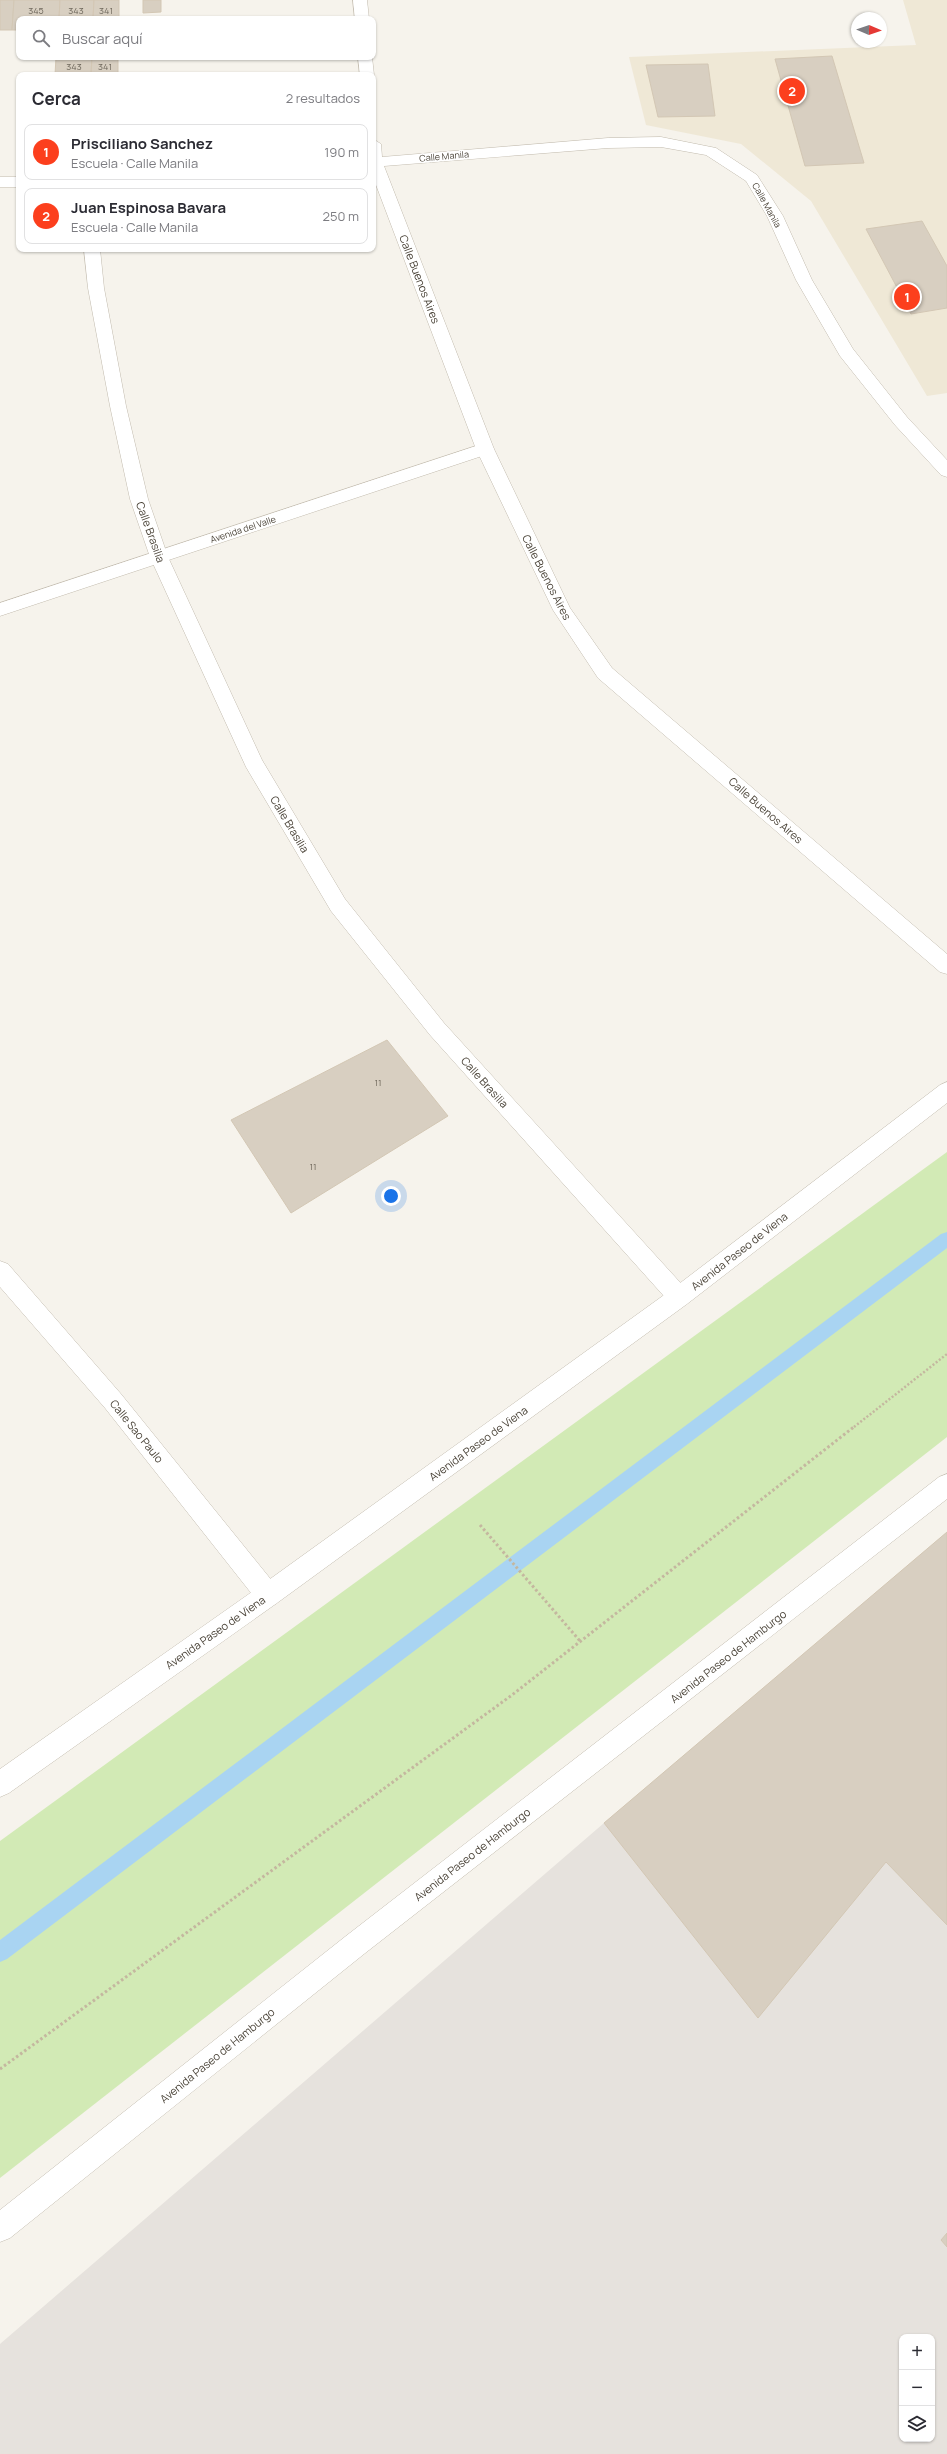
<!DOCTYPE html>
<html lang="es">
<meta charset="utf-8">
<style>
body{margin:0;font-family:Manrope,sans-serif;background:#f2f2f3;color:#2b2b33}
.controls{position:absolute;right:12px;bottom:12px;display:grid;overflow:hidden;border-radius:8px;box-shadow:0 1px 3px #0004}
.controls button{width:36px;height:36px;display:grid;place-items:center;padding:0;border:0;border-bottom:1px solid #e1e1e2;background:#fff;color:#2b2b33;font:20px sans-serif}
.compass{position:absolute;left:851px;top:12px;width:36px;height:36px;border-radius:50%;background:#fff;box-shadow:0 1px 3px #0004;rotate:92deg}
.you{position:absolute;left:391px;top:1196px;width:14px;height:14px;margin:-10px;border:3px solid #fff;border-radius:50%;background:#1a73e8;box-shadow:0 0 0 6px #1a73e833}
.badge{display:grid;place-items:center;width:26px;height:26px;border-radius:50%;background:#fc3f1d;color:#fff;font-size:13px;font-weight:700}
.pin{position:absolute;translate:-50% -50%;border:2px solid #fff;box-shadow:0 1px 4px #0006}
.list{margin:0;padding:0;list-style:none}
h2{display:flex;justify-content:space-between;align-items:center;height:52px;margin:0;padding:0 16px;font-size:17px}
h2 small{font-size:13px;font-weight:400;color:#7c7c81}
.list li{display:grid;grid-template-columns:26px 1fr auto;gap:12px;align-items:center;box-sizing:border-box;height:56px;margin:0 8px 8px;padding:0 8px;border:1px solid #e1e1e2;border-radius:8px}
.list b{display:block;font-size:15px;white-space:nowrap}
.list p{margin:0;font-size:13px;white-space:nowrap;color:#7c7c81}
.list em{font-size:13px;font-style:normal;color:#7c7c81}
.icon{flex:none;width:22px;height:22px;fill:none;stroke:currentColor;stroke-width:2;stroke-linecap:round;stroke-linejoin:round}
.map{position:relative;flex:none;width:947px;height:2454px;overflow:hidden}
.search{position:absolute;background:#fff;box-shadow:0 1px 3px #0004;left:16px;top:16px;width:360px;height:44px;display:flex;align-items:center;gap:10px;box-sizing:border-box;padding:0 14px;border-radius:8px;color:#7c7c81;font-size:15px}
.panel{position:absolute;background:#fff;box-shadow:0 1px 3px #0004;left:16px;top:72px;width:360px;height:180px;border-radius:8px}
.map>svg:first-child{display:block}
</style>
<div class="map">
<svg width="947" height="2454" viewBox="0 0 947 2454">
<rect width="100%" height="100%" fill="#f6f3ec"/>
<!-- industrial -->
<path fill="#e6e2dd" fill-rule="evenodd" d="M947,1532V2454H0V2344L604,1823ZM902,2337H932V2439H902Z"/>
<!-- education -->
<path fill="#efe8d6" d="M903,0H947V393L927,396L811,201L741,144L646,125L629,57L916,45Z"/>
<!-- green -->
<path fill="#d2eab5" d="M947,1152V1437L0,2178V1841Z"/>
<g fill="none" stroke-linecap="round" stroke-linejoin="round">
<!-- stream -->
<path fill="#a9d4f2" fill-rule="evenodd" d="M947,1232V1248L7,1959L0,1962V1940L941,1234Z"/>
</g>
<!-- building -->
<g fill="#d8cfc1" stroke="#d3c7b4">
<path d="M0,0H14L12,30H0Z"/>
<path d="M14,0H60L59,19H19V30H12Z"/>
<path d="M60,0H94L93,19H59Z"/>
<path d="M94,0H119V19H93Z"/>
<path d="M143,0H161V12L143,13Z"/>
<path d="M832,56L864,163L805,166L775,59Z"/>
<path d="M56,57H92L91,75H55Z"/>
<path d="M92,57H118V75H91Z"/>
<path d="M708,64L715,116L658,117L646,65Z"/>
<path d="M922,221L947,266V308L911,314L866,229Z"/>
<path d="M387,1040L448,1116L291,1213L231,1120Z"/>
<path d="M947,1532V1925L886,1862L758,2018L604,1823Z"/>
<path d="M947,2233V2247L941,2240Z"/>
</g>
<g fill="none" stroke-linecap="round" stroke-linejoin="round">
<!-- minor casing -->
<g stroke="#c2bbae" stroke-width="1">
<g id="minor">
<path d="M353,0H367L369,19H355Z"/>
<path d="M358,57H372L374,75L373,77V75H360Z"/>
<path d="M661,137L716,148L757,175L783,216L812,280L853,349L907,417L947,460V477L941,475L895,425L840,356L796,280L767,216L746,181L706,155L661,147L608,148L384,166L494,449L570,608L612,668L947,954V974L940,972L598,678L553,610L476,449L373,177V139L381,144L382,157L608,138Z"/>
<rect x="0" y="177" width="19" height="10"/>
<path d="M84,249H100L104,288L126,406L148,499L168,557L262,760L345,899L444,1023L687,1290L690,1297L687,1304L679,1307L671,1304L430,1035L331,911L246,767L150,557L130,499L110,406L88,288Z"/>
<path d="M0,1261L8,1264L121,1394L277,1587L280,1595L277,1603L268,1607L259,1603L105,1408L0,1287Z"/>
</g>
</g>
<!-- tertiary casing -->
<g stroke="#c2bbae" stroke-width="1">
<g id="tertiary">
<path d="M485,443L491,445L494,449L491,453L0,616V603Z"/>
<path d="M947,1082V1103L687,1304L277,1603L9,1793L0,1797V1769L259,1587L671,1290L940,1085Z"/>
<path d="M947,1474V1499L364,1954L10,2238L0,2242V2210L346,1936L939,1477Z"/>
</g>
</g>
<!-- path-far1 -->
<path stroke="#c4b79f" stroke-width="2.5" stroke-dasharray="2 2" stroke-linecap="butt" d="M854,1427L947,1354"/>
<!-- path -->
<g stroke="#c4b79f" stroke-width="3" stroke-dasharray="2.5 2.5" stroke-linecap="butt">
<path d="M480,1525L580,1641"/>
<path d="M0,2069L512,1695L855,1426"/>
</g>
<!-- minor -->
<use href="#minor" fill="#fff" fill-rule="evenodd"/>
<!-- tertiary -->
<use href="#tertiary" fill="#fff" fill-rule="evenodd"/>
</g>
<g text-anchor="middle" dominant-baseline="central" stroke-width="3" stroke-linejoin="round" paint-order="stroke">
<!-- number labels -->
<g font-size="9" fill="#6e675b">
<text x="36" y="10">345</text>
<text x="76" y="10">343</text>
<text x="106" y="10">341</text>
<text x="74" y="66">343</text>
<text x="105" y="66">341</text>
<text x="378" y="1082">11</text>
<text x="313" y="1166">11</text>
</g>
<!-- far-street labels -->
<g font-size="9" fill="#4b4439" stroke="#fff">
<text transform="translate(444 156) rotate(-5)">Calle Manila</text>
<text transform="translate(767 205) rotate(61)">Calle Manila</text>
<text transform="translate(243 529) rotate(-18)">Avenida del Valle</text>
</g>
<!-- street labels -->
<g font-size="11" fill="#4b4439" stroke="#fff">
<text transform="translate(420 279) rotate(69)">Calle Buenos Aires</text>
<text transform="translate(151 532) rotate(70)">Calle Brasilia</text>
<text transform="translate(547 577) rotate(63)">Calle Buenos Aires</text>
<text transform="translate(766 810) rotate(41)">Calle Buenos Aires</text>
<text transform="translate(290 824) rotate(59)">Calle Brasilia</text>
<text transform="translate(485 1082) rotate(48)">Calle Brasilia</text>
<text transform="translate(739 1251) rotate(-38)">Avenida Paseo de Viena</text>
<text transform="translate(137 1431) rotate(51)">Calle Sao Paulo</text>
<text transform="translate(478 1443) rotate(-36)">Avenida Paseo de Viena</text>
<text transform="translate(215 1632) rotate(-35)">Avenida Paseo de Viena</text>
<text transform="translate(728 1656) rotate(-38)">Avenida Paseo de Hamburgo</text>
<text transform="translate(472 1854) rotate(-38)">Avenida Paseo de Hamburgo</text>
<text transform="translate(217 2055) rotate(-39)">Avenida Paseo de Hamburgo</text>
</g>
</g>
</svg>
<div class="controls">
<button>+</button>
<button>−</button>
<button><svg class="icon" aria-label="layers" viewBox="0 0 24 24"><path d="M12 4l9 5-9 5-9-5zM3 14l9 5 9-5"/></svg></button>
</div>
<svg class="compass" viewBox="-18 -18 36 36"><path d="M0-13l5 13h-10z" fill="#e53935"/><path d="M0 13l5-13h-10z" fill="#7c7c81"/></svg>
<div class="you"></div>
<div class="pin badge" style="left:907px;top:297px">1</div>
<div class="pin badge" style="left:792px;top:91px">2</div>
<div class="search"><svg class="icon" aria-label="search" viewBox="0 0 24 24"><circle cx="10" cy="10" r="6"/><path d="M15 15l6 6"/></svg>Buscar aquí</div>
<section class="panel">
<h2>Cerca<small>2 resultados</small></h2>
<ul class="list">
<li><span class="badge">1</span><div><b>Prisciliano Sanchez</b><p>Escuela · Calle Manila</p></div><em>190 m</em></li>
<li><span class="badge">2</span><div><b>Juan Espinosa Bavara</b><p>Escuela · Calle Manila</p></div><em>250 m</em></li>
</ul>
</section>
</div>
